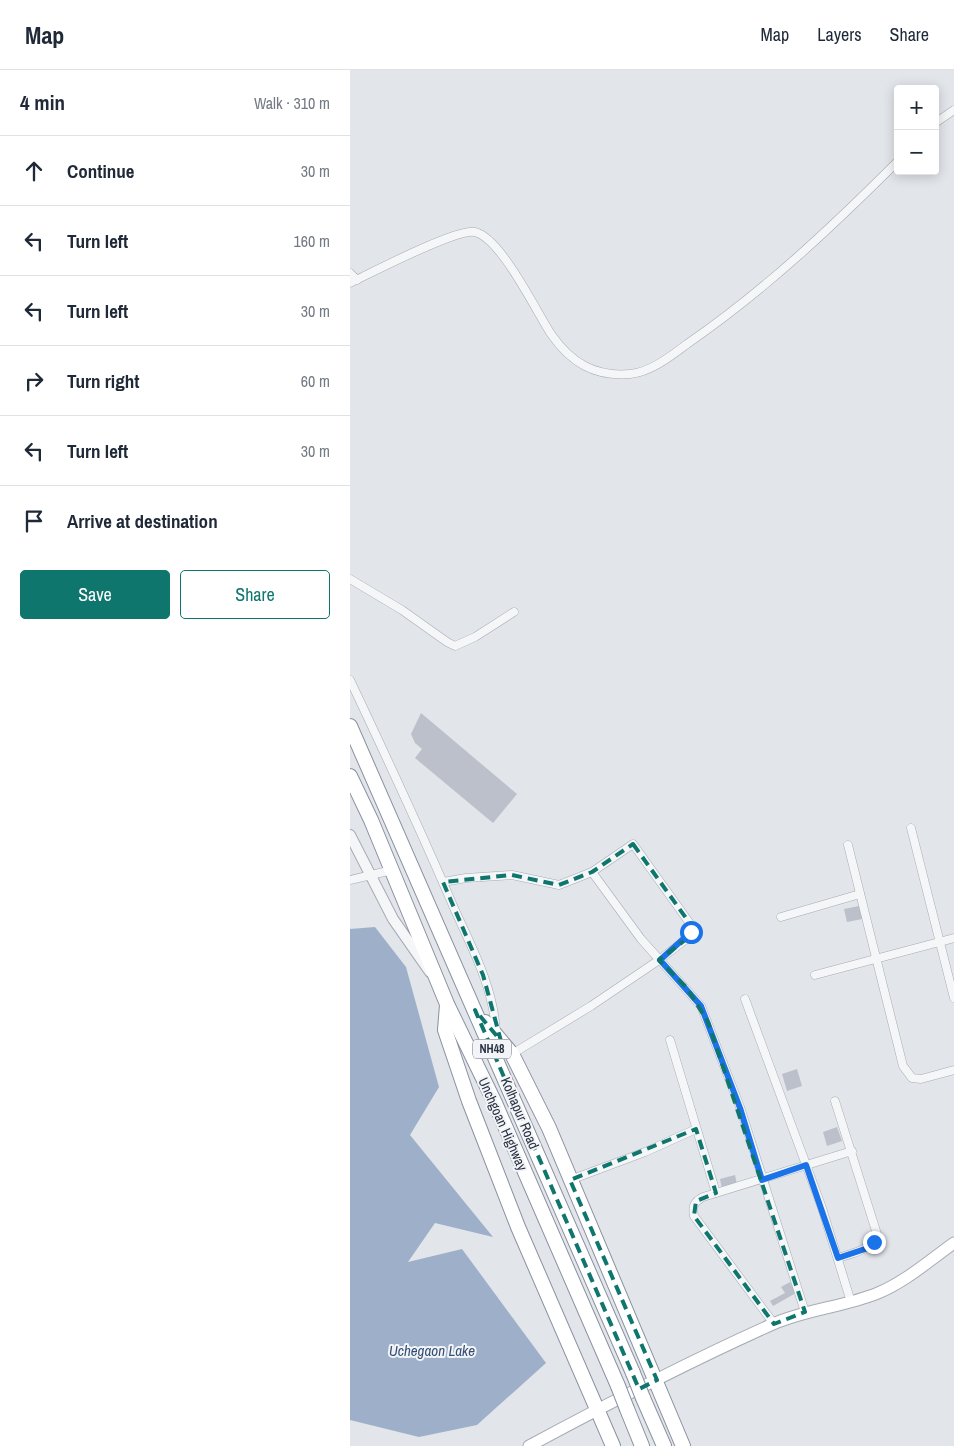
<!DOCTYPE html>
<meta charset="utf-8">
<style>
body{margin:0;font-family:"Archivo Narrow",sans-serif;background:#f6f6f7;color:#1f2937}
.controls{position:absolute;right:15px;top:15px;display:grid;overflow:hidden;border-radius:5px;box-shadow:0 2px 12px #0003}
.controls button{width:45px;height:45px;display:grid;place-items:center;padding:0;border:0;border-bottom:1px solid #e0e1e3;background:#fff;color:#1f2937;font:25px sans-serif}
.stop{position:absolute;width:15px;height:15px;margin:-11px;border:4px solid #1a73e8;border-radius:50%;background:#fff}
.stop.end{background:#1a73e8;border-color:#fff;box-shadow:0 1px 5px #0008}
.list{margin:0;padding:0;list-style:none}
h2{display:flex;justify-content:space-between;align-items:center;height:65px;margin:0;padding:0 20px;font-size:21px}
h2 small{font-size:16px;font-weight:400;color:#747a83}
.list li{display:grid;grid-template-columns:32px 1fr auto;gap:15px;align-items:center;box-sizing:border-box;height:70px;padding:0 20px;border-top:1px solid #e0e1e3}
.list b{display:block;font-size:19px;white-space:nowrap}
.list em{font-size:16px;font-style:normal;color:#747a83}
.actions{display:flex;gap:10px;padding:15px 20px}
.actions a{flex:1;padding:11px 0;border:1px solid #0f766e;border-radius:5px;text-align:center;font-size:18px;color:#0f766e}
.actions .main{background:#0f766e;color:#fff}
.icon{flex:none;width:28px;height:28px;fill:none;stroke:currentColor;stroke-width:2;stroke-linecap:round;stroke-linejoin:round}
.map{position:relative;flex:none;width:604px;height:1376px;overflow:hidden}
header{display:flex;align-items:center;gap:30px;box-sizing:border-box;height:70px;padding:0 25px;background:#fff;border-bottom:1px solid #e0e1e3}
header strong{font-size:24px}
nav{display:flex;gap:28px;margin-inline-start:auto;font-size:18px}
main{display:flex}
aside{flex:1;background:#fff}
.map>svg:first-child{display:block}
</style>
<header>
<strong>Map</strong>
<nav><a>Map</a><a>Layers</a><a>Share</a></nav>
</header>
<main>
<aside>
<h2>4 min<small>Walk · 310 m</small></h2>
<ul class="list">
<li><svg class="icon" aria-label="ahead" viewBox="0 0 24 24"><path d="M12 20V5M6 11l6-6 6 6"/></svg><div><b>Continue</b></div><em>30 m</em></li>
<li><svg class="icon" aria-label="left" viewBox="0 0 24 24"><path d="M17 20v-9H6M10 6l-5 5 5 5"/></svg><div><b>Turn left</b></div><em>160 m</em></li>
<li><svg class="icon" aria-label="left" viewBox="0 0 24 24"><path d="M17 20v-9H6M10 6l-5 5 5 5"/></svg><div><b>Turn left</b></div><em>30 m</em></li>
<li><svg class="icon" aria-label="right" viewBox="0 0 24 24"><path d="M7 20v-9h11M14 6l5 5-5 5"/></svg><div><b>Turn right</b></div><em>60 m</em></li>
<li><svg class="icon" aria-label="left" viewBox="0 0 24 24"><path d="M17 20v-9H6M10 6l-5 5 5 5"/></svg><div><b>Turn left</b></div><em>30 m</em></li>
<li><svg class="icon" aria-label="arrive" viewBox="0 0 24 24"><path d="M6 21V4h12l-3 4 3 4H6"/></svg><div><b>Arrive at destination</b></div></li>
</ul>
<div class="actions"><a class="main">Save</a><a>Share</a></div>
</aside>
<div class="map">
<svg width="604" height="1376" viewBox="0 0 604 1376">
<rect width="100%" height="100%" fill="#e2e5ea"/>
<!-- water -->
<path fill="#9eb0c9" d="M25,857L56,897L89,1017L60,1065L143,1167L85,1153L58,1192L112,1179L196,1293L127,1355L69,1367L0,1350V859Z"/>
<!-- building -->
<g fill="#bcc0ca">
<path d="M71,643L167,724L143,753L65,688L72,679L65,673L61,664Z"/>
<path d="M509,836L512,849L497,852L494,839Z"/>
<path d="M447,999L452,1016L437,1021L432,1004Z"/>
<path d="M487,1057L492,1071L477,1076L473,1062Z"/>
<path d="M385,1105L387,1115L372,1119L370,1109Z"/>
<path d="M440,1212L446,1223L423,1236L420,1231L435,1223L431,1217Z"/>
</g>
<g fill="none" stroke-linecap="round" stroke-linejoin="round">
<!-- minor casing -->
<g stroke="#a7abb4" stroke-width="9">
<g id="minor">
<path d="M585,53L604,40"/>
<path d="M0,203L7,210"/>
<path d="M0,213C21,203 107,158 125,162C151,168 186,241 201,264C221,293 245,307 280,304C301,302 321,286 337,274C414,221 482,157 548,91"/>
<path d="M0,509L52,540L97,572L105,576L125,567L164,542"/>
<path d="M0,610C36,686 71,761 104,838C122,878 144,918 146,963"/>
<path d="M561,758L604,928"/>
<path d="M498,775L553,996L562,1008L571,1009L604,1000"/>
<path d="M242,802L291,869L351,936L390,1037L455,1242"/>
<path d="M0,810L42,800"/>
<path d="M93,812L116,808L162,805L209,815L242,802L283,774L341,855V863L335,870L309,890L241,936L162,984"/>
<path d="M431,847L510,824"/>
<path d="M465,905L604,868"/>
<path d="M395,929L472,1138L501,1232"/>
<path d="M320,970L366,1123"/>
<path d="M485,1031L527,1164C522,1180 503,1183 488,1188"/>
<path d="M220,1110L295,1082L346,1059"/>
<path d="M424,1254L344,1146C342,1136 344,1132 353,1127L502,1081"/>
</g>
</g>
<!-- tertiary casing -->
<g stroke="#a7abb4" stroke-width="12">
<path id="tertiary" d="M0,765L43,849L80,902"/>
</g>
<!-- secondary casing -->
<g stroke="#a7abb4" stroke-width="13">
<path id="secondary" d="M179,1376C259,1333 340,1291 423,1254C457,1239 494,1237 528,1223C555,1212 580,1190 604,1173"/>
</g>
<!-- trunk casing -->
<g stroke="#8a91a0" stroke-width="16">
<g id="trunk">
<path d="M0,656L283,1303"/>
<path d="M0,706L21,750L97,934L145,1033L268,1316"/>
<path d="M97,935L95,960L119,1031L168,1157L263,1376"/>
<path d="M135,952L162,984L199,1058L333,1376"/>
<path d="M293,1328L314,1376"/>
<path d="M277,1339L292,1376"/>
</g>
</g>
<!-- minor -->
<use href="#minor" stroke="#f5f6f8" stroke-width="8"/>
<!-- tertiary -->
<use href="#tertiary" stroke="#f5f6f8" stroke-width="10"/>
<!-- secondary -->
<use href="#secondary" stroke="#fff" stroke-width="11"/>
<!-- trunk -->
<use href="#trunk" stroke="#fff" stroke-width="14"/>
<!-- trunk-bridge casing -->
<g stroke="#8a91a0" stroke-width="16" stroke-linecap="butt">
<g id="trunk-bridge">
<path d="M283,1303L293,1328"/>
<path d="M268,1316L277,1339"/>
</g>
</g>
<!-- trunk-bridge -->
<use href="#trunk-bridge" stroke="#fff" stroke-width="14"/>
</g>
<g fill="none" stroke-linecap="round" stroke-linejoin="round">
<!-- route -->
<path stroke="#1a73e8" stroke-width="6" d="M341,862L310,890L351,936L390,1038L412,1110L456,1095L488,1188L518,1178L524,1172"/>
</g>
<!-- marked area -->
<path fill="none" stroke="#0f766e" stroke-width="4" stroke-dasharray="10 6" stroke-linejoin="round" d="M283,774L341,855L335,870L309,890L337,918L358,952L455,1242L424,1254L344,1146L346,1131L366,1123L346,1059L220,1110L307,1310L289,1319L125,940L151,971L133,905L93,812L162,805L209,815L242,802Z"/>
<g text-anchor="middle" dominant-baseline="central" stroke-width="4" stroke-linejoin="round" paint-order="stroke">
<!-- shield labels -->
<rect fill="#f2f4f7" stroke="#666c78" stroke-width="1" x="123" y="969.5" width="38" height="19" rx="4"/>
<g font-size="12" font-weight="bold" fill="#2a3141">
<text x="142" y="979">NH48</text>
</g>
<!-- street labels -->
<g font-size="14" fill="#2a3141" stroke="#f2f4f7">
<text transform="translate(170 1043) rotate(67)">Kolhapur Road</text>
<text transform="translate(153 1054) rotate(66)">Unchgoan Highway</text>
</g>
<!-- water labels -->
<g font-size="15" font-style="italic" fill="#354e74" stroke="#f2f4f7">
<text x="82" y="1280">Uchegaon Lake</text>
</g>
</g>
</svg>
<div class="controls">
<button>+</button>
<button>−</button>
</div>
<div class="stop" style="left:341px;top:862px"></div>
<div class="stop end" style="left:524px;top:1172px"></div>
</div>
</main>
